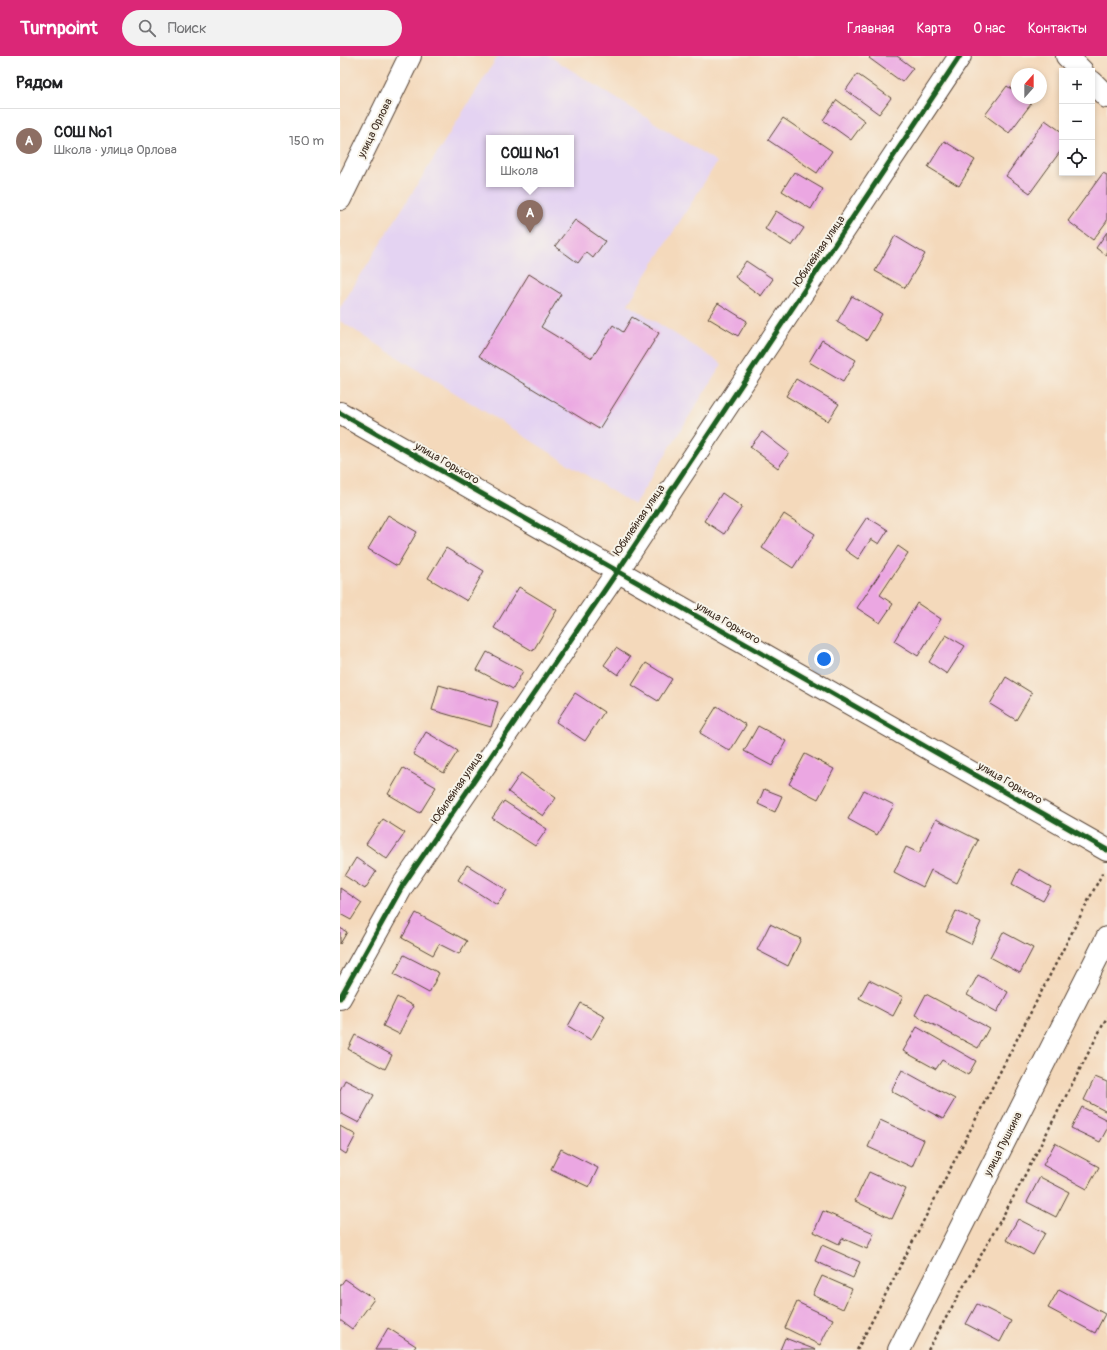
<!DOCTYPE html>
<html lang="ru">
<meta charset="utf-8">
<style>
body{margin:0;font-family:Pangolin,sans-serif;background:#f2f2f2;color:#202124}
.controls{position:absolute;right:12px;top:12px;display:grid;overflow:hidden;border-radius:0px;box-shadow:0 2px 6px #0003}
.controls button{width:36px;height:36px;display:grid;place-items:center;padding:0;border:0;border-bottom:1px solid #e0e0e0;background:#fff;color:#202124;font:20px sans-serif}
.compass{position:absolute;left:671px;top:12px;width:36px;height:36px;border-radius:50%;background:#fff;box-shadow:0 2px 6px #0003;rotate:21deg}
.you{position:absolute;left:484px;top:603px;width:14px;height:14px;margin:-10px;border:3px solid #fff;border-radius:50%;background:#1a73e8;box-shadow:0 0 0 6px #1a73e833}
.badge{display:grid;place-items:center;width:26px;height:26px;border-radius:50%;background:#db2777;color:#fff;font-size:13px;font-weight:700}
.pin{position:absolute;translate:-50% -33px;filter:drop-shadow(0 1px 2px #0008)}
.pin::after{content:'';position:absolute;top:21px;width:14px;height:12px;background:inherit;clip-path:polygon(0 0,100% 0,50% 100%)}
.popup{position:absolute;left:146px;top:79px;width:88px;height:52px;box-sizing:border-box;display:grid;place-content:center;border-radius:0px;background:#fff;filter:drop-shadow(0 1px 3px #0005);font-size:13px;white-space:nowrap;color:#757577}
.popup b{font-size:15px;color:#202124}
.popup::after{content:'';position:absolute;left:50%;top:100%;margin-left:-8px;border:8px solid transparent;border-top-color:#fff}
.list{margin:0;padding:0;list-style:none}
h2{display:flex;justify-content:space-between;align-items:center;height:52px;margin:0;padding:0 16px;font-size:17px}
h2 small{font-size:13px;font-weight:400;color:#757577}
.list li{display:grid;grid-template-columns:26px 1fr auto;gap:12px;align-items:center;box-sizing:border-box;height:64px;padding:0 16px;border-top:1px solid #e0e0e0}
.list b{display:block;font-size:15px;white-space:nowrap}
.list p{margin:0;font-size:13px;white-space:nowrap;color:#757577}
.list em{font-size:13px;font-style:normal;color:#757577}
.icon{flex:none;width:22px;height:22px;fill:none;stroke:currentColor;stroke-width:2;stroke-linecap:round;stroke-linejoin:round}
.map{position:relative;flex:none;width:767px;height:1294px;overflow:hidden}
header{display:flex;align-items:center;gap:24px;box-sizing:border-box;height:56px;padding:0 20px;background:#db2777;color:#fff}
header strong{font-size:19px}
nav{display:flex;gap:22px;margin-inline-start:auto;font-size:14px}
.search{width:280px;height:36px;background:#f2f2f2;display:flex;align-items:center;gap:10px;box-sizing:border-box;padding:0 14px;border-radius:22px;color:#757577;font-size:15px}
main{display:flex}
aside{flex:1;background:#fff}
.map>svg:first-child{display:block}
</style>
<header>
<strong>Turnpoint</strong>
<div class="search"><svg class="icon" aria-label="search" viewBox="0 0 24 24"><circle cx="10" cy="10" r="6"/><path d="M15 15l6 6"/></svg>Поиск</div>
<nav><a>Главная</a><a>Карта</a><a>О нас</a><a>Контакты</a></nav>
</header>
<main>
<aside>
<h2>Рядом<small></small></h2>
<ul class="list">
<li><span class="badge" style="background:#8d6e63">A</span><div><b>СОШ №1</b><p>Школа · улица Орлова</p></div><em>150 m</em></li>
</ul>
</aside>
<div class="map">
<svg width="767" height="1294" viewBox="0 0 767 1294">
<rect width="100%" height="100%" fill="#f7f3e8"/>
<filter id="ink" filterUnits="userSpaceOnUse"><feTurbulence type="fractalNoise" baseFrequency=".025" numOctaves="2"/><feDisplacementMap in="SourceGraphic" scale="8" xChannelSelector="R" yChannelSelector="G"/><feConvolveMatrix kernelMatrix="1 2 1 2 8 2 1 2 1" color-interpolation-filters="sRGB"/></filter>
<filter id="wash" filterUnits="userSpaceOnUse"><feTurbulence type="fractalNoise" baseFrequency=".012" numOctaves="4" result="noise"/><feDisplacementMap in="SourceGraphic" scale="16" xChannelSelector="R" yChannelSelector="G"/><feGaussianBlur stdDeviation="0.9" result="paint"/><feColorMatrix in="noise" values="0 0 0 0 0 0 0 0 0 0 0 0 0 0 0 0 0 1.4 0 .05"/><feComposite in="paint" operator="in"/></filter>
<g filter="url(#wash)">
<rect width="100%" height="100%" fill="#f4d9bb"/>
<!-- built -->
<path fill="#e4d3f2" fill-rule="evenodd" d="M158,0H209L377,106L288,248L382,308L294,449L0,265V252ZM149,82H231V128H149Z"/>
<g id="blocks">
<!-- building -->
<g fill="#eba7e2">
<path d="M531,0H557L573,12L562,26L529,2Z"/>
<path d="M517,18L551,42L539,58L506,34Z"/>
<path d="M667,30L677,37V42H683L691,48L669,77L645,59Z"/>
<path d="M497,44L525,65L511,84L483,64Z"/>
<path d="M443,62L492,95L477,117L428,84Z"/>
<path d="M705,64L722,76V93L690,137L666,120Z"/>
<path d="M604,85L635,104L619,130L588,111Z"/>
<path d="M454,116L483,133L471,153L442,135Z"/>
<path d="M763,117L767,119V165L753,184L728,165Z"/>
<path d="M436,155L464,172L452,190L425,173Z"/>
<path d="M235,164L265,185L253,202L246,196L238,207L215,190Z"/>
<path d="M767,176V200L756,192Z"/>
<path d="M555,180L585,198L565,232L535,215Z"/>
<path d="M406,205L433,223L421,240L395,221Z"/>
<path d="M189,218L221,238L201,271L252,302L273,269L283,276L292,261L319,277L259,373L139,300Z"/>
<path d="M512,240L542,258L527,284L497,266Z"/>
<path d="M378,247L407,265L398,280L368,262Z"/>
<path d="M482,284L516,304L503,326L469,306Z"/>
<path d="M456,323L499,348L488,365L446,340Z"/>
<path d="M422,376L449,397L438,412L410,391Z"/>
<path d="M382,437L402,451L384,478L364,465Z"/>
<path d="M444,458L475,478L453,512L422,492Z"/>
<path d="M48,459L77,476L57,510L28,493Z"/>
<path d="M527,461L548,474L539,488L531,483L518,503L505,494Z"/>
<path d="M558,490L568,497L540,539L553,548L540,567L517,552Z"/>
<path d="M106,492L144,515L127,545L88,522Z"/>
<path d="M179,531L217,554L193,595L154,572Z"/>
<path d="M577,547L601,563L578,600L554,585Z"/>
<path d="M606,579L625,590L607,618L589,606Z"/>
<path d="M276,592L290,601L278,619L264,609Z"/>
<path d="M147,596L183,615L173,633L137,614Z"/>
<path d="M306,607L332,623L318,645L292,629Z"/>
<path d="M666,621L692,637L676,664L650,648Z"/>
<path d="M99,629L158,646L151,671L92,654Z"/>
<path d="M235,637L264,656L245,685L216,666Z"/>
<path d="M377,650L406,669L390,695L360,677Z"/>
<path d="M418,670L446,685L432,710L404,695Z"/>
<path d="M86,676L118,695L104,717L73,698Z"/>
<path d="M465,698L494,713L478,743L449,728Z"/>
<path d="M63,712L96,731L80,757L48,738Z"/>
<path d="M181,717L216,742L203,760L168,736Z"/>
<path d="M424,733L442,740L435,756L418,748Z"/>
<path d="M524,734L554,749L537,779L508,763Z"/>
<path d="M164,745L207,773L195,790L152,762Z"/>
<path d="M43,763L65,777L47,803L26,788Z"/>
<path d="M596,763L638,784L617,827L591,814L583,831L554,816L566,791L579,797Z"/>
<path d="M16,802L36,816L25,833L5,820Z"/>
<path d="M127,809L167,834L157,849L118,824Z"/>
<path d="M679,813L711,831L703,845L672,828Z"/>
<path d="M0,832L22,847L11,864L0,858Z"/>
<path d="M616,855L641,866L631,888L606,876Z"/>
<path d="M76,857L127,885L119,898L99,888L93,899L62,882Z"/>
<path d="M430,868L461,883L448,910L417,894Z"/>
<path d="M0,872L7,876L0,888Z"/>
<path d="M663,876L693,892L680,917L650,901Z"/>
<path d="M64,899L99,917L89,937L54,918Z"/>
<path d="M638,919L668,936L657,956L627,939Z"/>
<path d="M529,924L563,941L553,960L519,942Z"/>
<path d="M586,938L649,972L638,992L575,959Z"/>
<path d="M57,941L73,950L59,978L43,970Z"/>
<path d="M241,947L265,960L251,984L228,970Z"/>
<path d="M577,971L636,1005L628,1019L602,1004L596,1013L563,995Z"/>
<path d="M15,979L52,999L45,1013L8,993Z"/>
<path d="M562,1014L615,1043L603,1063L551,1035Z"/>
<path d="M755,1021L767,1026V1056L744,1044Z"/>
<path d="M5,1024L34,1039L19,1067L0,1057V1034Z"/>
<path d="M742,1051L767,1064V1073L760,1086L731,1072Z"/>
<path d="M540,1064L584,1084L572,1111L528,1091Z"/>
<path d="M0,1070L16,1079L6,1098L0,1094Z"/>
<path d="M715,1087L759,1111L747,1133L703,1109Z"/>
<path d="M221,1093L258,1112L249,1131L211,1113Z"/>
<path d="M529,1116L566,1133L552,1163L515,1145Z"/>
<path d="M700,1121L729,1136L716,1161L687,1146Z"/>
<path d="M483,1155L534,1177L527,1193L502,1182L499,1188L474,1176Z"/>
<path d="M678,1163L705,1177L693,1199L666,1184Z"/>
<path d="M482,1189L520,1206L513,1222L475,1205Z"/>
<path d="M482,1220L512,1233L503,1253L473,1239Z"/>
<path d="M5,1223L34,1243L12,1273L0,1264V1230Z"/>
<path d="M719,1233L765,1258L755,1277L708,1252Z"/>
<path d="M457,1246L493,1263L480,1289L445,1272Z"/>
<path d="M637,1248L671,1265L660,1286L626,1268Z"/>
<path d="M48,1272L76,1290L73,1294H35Z"/>
<path d="M445,1282L476,1294H440Z"/>
</g>
</g>
</g>
<g filter="url(#ink)">
<use href="#blocks" fill-opacity="0" stroke="#574436" stroke-width="1"/>
<g fill="none" stroke-linecap="round" stroke-linejoin="round">
<!-- minor casing -->
<g stroke="#574436" stroke-width="24">
<g id="minor">
<path d="M0,143L70,0"/>
<path d="M0,357L767,794"/>
<path d="M0,942L63,829L277,516L620,0"/>
<path d="M559,1294L767,882"/>
</g>
</g>
<!-- tertiary casing -->
<g stroke="#574436" stroke-width="24">
<g id="tertiary">
<path d="M727,0L742,15"/>
<path d="M752,26L767,41"/>
</g>
</g>
<!-- path -->
<g stroke="#574436" stroke-width="2.5" stroke-dasharray="3 3" stroke-linecap="butt">
<path d="M517,1294L763,816"/>
<path d="M588,1294L674,1140L767,961"/>
</g>
<!-- minor -->
<use href="#minor" stroke="#fff" stroke-width="22"/>
<!-- tertiary -->
<use href="#tertiary" stroke="#fff" stroke-width="22"/>
<!-- cycleway casing -->
<g stroke="#f7f3e8" stroke-width="8">
<g id="cycleway">
<path d="M0,357L767,794"/>
<path d="M0,942L63,829L277,516L620,0"/>
</g>
</g>
<!-- cycleway -->
<use href="#cycleway" stroke="#1b5e20" stroke-width="5"/>
</g>
</g>
<g text-anchor="middle" dominant-baseline="central" stroke-width="4" stroke-linejoin="round" paint-order="stroke">
<!-- street labels -->
<g font-size="11" fill="#3b2a1e" stroke="#f7f3e8">
<text transform="translate(35 72) rotate(-64)">улица Орлова</text>
<text transform="translate(479 195) rotate(-56)">Юбилейная улица</text>
<text transform="translate(107 407) rotate(30)">улица Горького</text>
<text transform="translate(299 464) rotate(-56)">Юбилейная улица</text>
<text transform="translate(388 567) rotate(30)">улица Горького</text>
<text transform="translate(670 727) rotate(30)">улица Горького</text>
<text transform="translate(117 732) rotate(-56)">Юбилейная улица</text>
<text transform="translate(663 1088) rotate(-63)">улица Пушкина</text>
</g>
</g>
</svg>
<div class="controls">
<button>+</button>
<button>−</button>
<button><svg class="icon" aria-label="locate" viewBox="0 0 24 24"><circle cx="12" cy="12" r="6"/><path d="M12 2v4M12 18v4M2 12h4M18 12h4"/></svg></button>
</div>
<svg class="compass" viewBox="-18 -18 36 36"><path d="M0-13l5 13h-10z" fill="#e53935"/><path d="M0 13l5-13h-10z" fill="#757577"/></svg>
<div class="you"></div>
<div class="pin badge" style="left:190px;top:177px;background:#8d6e63">A</div>
<div class="popup"><b>СОШ №1</b>Школа</div>
</div>
</main>
